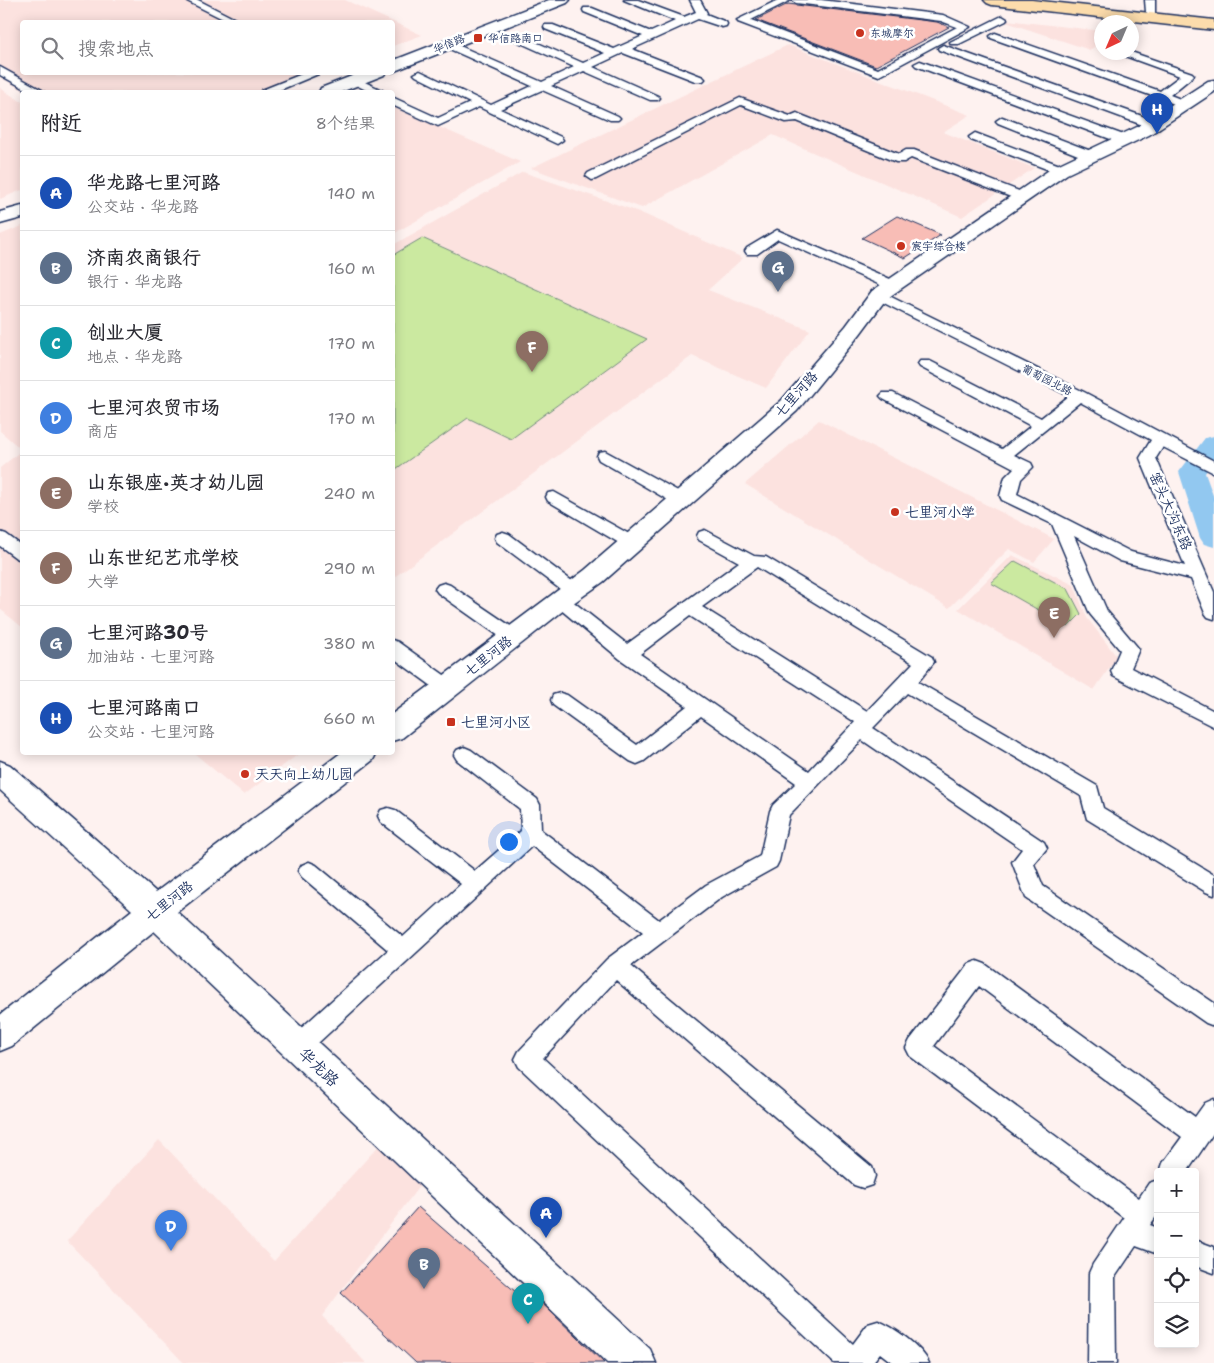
<!DOCTYPE html>
<html lang="zh">
<meta charset="utf-8">
<style>
body{margin:0;font-family:"Shantell Sans","LXGW WenKai TC",sans-serif;background:#f7f7f7;color:#2b2b33}
.controls{position:absolute;right:15px;bottom:15px;display:grid;overflow:hidden;border-radius:5px;box-shadow:0 2px 12px #0003}
.controls button{width:45px;height:45px;display:grid;place-items:center;padding:0;border:0;border-bottom:1px solid #e1e1e2;background:#fff;color:#2b2b33;font:25px sans-serif}
.compass{position:absolute;left:1094px;top:15px;width:45px;height:45px;border-radius:50%;background:#fff;box-shadow:0 2px 12px #0003;rotate:224deg}
.you{position:absolute;left:508px;top:841px;width:18px;height:18px;margin:-12px;border:4px solid #fff;border-radius:50%;background:#1a73e8;box-shadow:0 0 0 8px #1a73e833}
.badge{display:grid;place-items:center;width:32px;height:32px;border-radius:50%;background:#c8321e;color:#fff;font-size:16px;font-weight:700}
.pin{position:absolute;translate:-50% -41px;filter:drop-shadow(0 1px 2px #0008)}
.pin::after{content:'';position:absolute;top:26px;width:18px;height:15px;background:inherit;clip-path:polygon(0 0,100% 0,50% 100%)}
.list{margin:0;padding:0;list-style:none}
h2{display:flex;justify-content:space-between;align-items:center;height:65px;margin:0;padding:0 20px;font-size:21px}
h2 small{font-size:16px;font-weight:400;color:#7c7c81}
.list li{display:grid;grid-template-columns:32px 1fr auto;gap:15px;align-items:center;box-sizing:border-box;height:75px;padding:0 20px;border-top:1px solid #e1e1e2}
.list b{display:block;font-size:19px;white-space:nowrap}
.list p{margin:0;font-size:16px;white-space:nowrap;color:#7c7c81}
.list em{font-size:16px;font-style:normal;color:#7c7c81}
.icon{flex:none;width:28px;height:28px;fill:none;stroke:currentColor;stroke-width:2;stroke-linecap:round;stroke-linejoin:round}
.map{position:relative;flex:none;width:1214px;height:1363px;overflow:hidden}
.search{position:absolute;background:#fff;box-shadow:0 2px 12px #0003;left:20px;top:20px;width:375px;height:55px;display:flex;align-items:center;gap:12px;box-sizing:border-box;padding:0 18px;border-radius:5px;color:#7c7c81;font-size:19px}
.panel{position:absolute;background:#fff;box-shadow:0 2px 12px #0003;left:20px;top:90px;width:375px;height:665px;border-radius:5px}
.map>svg:first-child{display:block}
</style>
<div class="map">
<svg width="1214" height="1363" viewBox="0 0 1214 1363">
<rect width="100%" height="100%" fill="#fef2f0"/>
<filter id="ink" filterUnits="userSpaceOnUse"><feTurbulence type="fractalNoise" baseFrequency=".02" numOctaves="2"/><feDisplacementMap in="SourceGraphic" scale="10" xChannelSelector="R" yChannelSelector="G"/><feConvolveMatrix kernelMatrix="1 2 1 2 8 2 1 2 1" color-interpolation-filters="sRGB"/></filter>
<g filter="url(#ink)">
<!-- built -->
<g fill="#fce2df">
<path d="M0,0H345L422,35L393,46L392,22H22V72L325,73L274,92H26L0,77Z"/>
<path d="M997,19L1094,30L1101,33V42L1090,50Z"/>
<path d="M788,45L970,115L943,132L1034,168L962,217L773,135L642,208L531,168Z"/>
<path d="M0,88L22,102V190L0,199Z"/>
<path d="M392,107H393L520,162L393,234Z"/>
<path d="M523,172L639,212L743,258L708,290L810,330L766,388L692,356L393,578V245Z"/>
<path d="M22,226V450L0,431V235Z"/>
<path d="M819,420L1054,539L1034,562L1009,549L949,608L745,484Z"/>
<path d="M22,450V627L0,609V468Z"/>
<path d="M1012,555L1074,585L1087,618L1117,657L1094,690L958,609Z"/>
<path d="M194,753H300L244,795Z"/>
<path d="M159,1140L274,1261L383,1141L423,1181L322,1316L366,1363H184L67,1241Z"/>
</g>
<!-- green -->
<g fill="#cbe9a0" stroke="#738c7f">
<path d="M422,238L647,339L511,439L468,418L393,471V255Z"/>
<path d="M1015,561L1068,589L1081,614L1068,627L991,583Z"/>
</g>
<g fill="none" stroke-linecap="round" stroke-linejoin="round">
<!-- river -->
<path fill="#92c8f0" fill-rule="evenodd" d="M1214,436V461L1205,473L1214,498V547L1204,544L1200,538L1179,472L1205,438Z"/>
</g>
<!-- building -->
<g fill="#f8bdb6" stroke="#1b2f5e">
<path d="M788,4L937,22L949,27L876,66L756,20Z"/>
<path d="M897,216L941,235L905,258L862,238Z"/>
<path d="M418,1207L517,1293L523,1285L604,1363H416L341,1293Z"/>
</g>
<g fill="none" stroke-linecap="round" stroke-linejoin="round">
<!-- street casing -->
<g stroke="#1b2f5e" stroke-width="3">
<g id="street">
<path d="M185,0H198L241,22H229Z"/>
<path d="M624,0H638L684,17L696,12L690,0H700L707,13L706,14L726,22L727,24L726,26L722,27L698,19L632,49L703,77L705,79L703,81H695L623,53L593,67L658,96L660,98L658,100H650L584,71L551,86L618,116L620,118L618,120H610L542,90L500,109L561,137L563,140L557,144L479,107L438,126L392,105V97L438,118L470,103L416,76L414,74L420,71L491,105L532,86L445,47L444,45L445,43H453L542,82L574,67L514,40L513,38L514,36H522L583,63L605,53L545,29L544,27L545,25H553L614,49L643,36L584,12L583,10L584,8H592L651,32L675,21Z"/>
<path d="M778,0H821L943,15L970,27L879,76L738,22L737,20ZM791,0L796,3L941,21L957,27L878,69L751,20Z"/>
<path d="M1145,0H1155V14L1151,15L1146,12Z"/>
<path d="M1002,16L1007,19L1006,21L959,44H951L950,42Z"/>
<path d="M995,33L1160,91L1180,76L1114,52H1131L1192,73L1194,75L1192,77L1170,95L1188,102L1190,104L1184,107L1180,106L991,38L990,36Z"/>
<path d="M943,45L1156,121L1158,124L1152,128L1148,127L939,50L938,48Z"/>
<path d="M920,61L1129,137L1131,140L1125,144L1121,143L916,66L914,64Z"/>
<path d="M0,67L42,90L44,92H31L0,75Z"/>
<path d="M307,72H323L275,92H260L262,90Z"/>
<path d="M356,78L382,90L384,92H370L352,83L350,81Z"/>
<path d="M740,98L790,116L797,113L801,115L899,154L906,150H914L1024,193L1026,196L1020,200L1016,199L911,158L904,162H896L797,121L786,122L741,105L596,179L592,180L586,176L588,173Z"/>
<path d="M1002,117L1096,153L1098,156L1096,159H1088L998,123L996,121Z"/>
<path d="M975,133L1065,167L1067,170L1061,174L1057,173L971,140L969,137Z"/>
<path d="M777,230L897,282L899,285L897,288H887L778,239L757,254H747L745,251L747,248Z"/>
<path d="M879,291L1084,392L1214,461V473L1163,447L1156,458L1214,592V619L1208,617L1205,613L1191,579L1120,561L1074,536L1107,611L1139,649L1131,668L1214,711V727L1113,676L1111,671L1120,650L1090,614L1052,524L1002,500L1000,496L1005,477L1014,468L883,399L880,396L883,393H893L1002,449L1031,426L920,367L918,364L920,361H930L1041,418L1069,396L874,298L872,295ZM1080,402L1151,440L1140,458L1185,566L1131,552L1017,494L1021,479L1033,467L1031,463L1014,455Z"/>
<path d="M605,451L687,496L689,500L687,504L681,505L675,504L599,460L597,456L599,452Z"/>
<path d="M554,492L638,539L641,543L638,547L632,549L626,547L548,501L546,497L548,493Z"/>
<path d="M705,530L754,556L766,557L932,657L934,662L918,682L1097,786L1103,808L1214,875V895L1206,892L1087,819L1081,796L907,693L873,728L1044,842L1047,848L1034,864L1043,886L1214,1003V1026L1206,1023L1026,898L1012,862L1022,849L862,740L789,815L779,861L776,867L722,897L631,966L872,1167L875,1176L872,1185L863,1188L854,1185L616,980L543,1058L853,1344L868,1324L878,1321C894,1327 922,1347 929,1363H893L880,1353L872,1363H834L519,1067L515,1059L519,1051L607,959L643,932L532,846L305,1055L297,1058L289,1055L285,1047L289,1039L388,950L302,877L298,871L302,865L309,862L316,865L403,937L461,884L381,822L378,816L381,810L388,808L395,810L475,871L521,831L520,809L457,760L454,755L457,750L464,747L471,750L537,799L540,805L541,830L659,920L706,885L760,856L770,811L773,805L796,783L701,716L644,761L637,764L630,761L553,705L551,700L553,695L560,693L567,695L637,745L687,706L620,659L554,604L551,600L554,596L560,594L566,596L627,644L739,562L699,540L697,536L699,532ZM757,567L913,663L867,711L702,607ZM690,616L855,722L809,771L640,654Z"/>
<path d="M0,532L6,534L22,546V560L16,558L0,546Z"/>
<path d="M503,532L509,534L580,587L583,591L580,595L574,597L568,595L497,542L495,538L497,534Z"/>
<path d="M444,583L450,585L518,631L521,636L518,641L512,643L506,641L438,593L435,589L438,585Z"/>
<path d="M392,640L398,642L454,682L456,687L454,692L447,694L440,692L392,657Z"/>
<path d="M977,961L985,964L1195,1117L1205,1103L1214,1099V1132L1187,1172H1160L1163,1163L1182,1137L979,986L934,1046L1139,1198L1149,1183L1158,1180V1214L1150,1225L1158,1228V1254L1136,1246L1115,1277L1116,1363H1088L1089,1273L1093,1264L1124,1218L910,1056L906,1048L910,1040L969,964Z"/>
<path d="M1195,1240L1214,1247V1273L1195,1266Z"/>
</g>
</g>
<!-- secondary casing -->
<g stroke="#1b2f5e" stroke-width="3">
<g id="secondary">
<path d="M549,0H570L567,3L392,72V61Z"/>
<path d="M362,72H386L384,75L341,92H319L321,88Z"/>
<path d="M1214,80V92L1149,135L1067,174L886,299L860,334L797,411L603,582L569,606L402,738L392,741V714L585,570L781,401L846,326L872,291L1055,166L1137,127L1208,81Z"/>
<path d="M22,206V218L0,224V212Z"/>
<path d="M342,752H377L373,760L177,912L650,1349L656,1363H607L154,931L12,1046L0,1051V1015L132,910L0,790V761L10,765L156,892Z"/>
</g>
</g>
<!-- primary casing -->
<g stroke="#1b2f5e" stroke-width="3">
<path id="primary" d="M984,0H1032L1214,20V30L992,5L987,3Z"/>
</g>
<!-- street -->
<use href="#street" fill="#fff" fill-rule="evenodd"/>
<!-- secondary -->
<use href="#secondary" fill="#fff" fill-rule="evenodd"/>
<!-- primary -->
<use href="#primary" fill="#fcdcac" fill-rule="evenodd"/>
</g>
</g>
<!-- markers -->
<g fill="#c8321e" stroke="#fff" stroke-width="2">
<circle cx="860" cy="33" r="5"/>
<rect x="473" y="33" width="10" height="10" rx="2.5"/>
<circle cx="901" cy="246" r="5"/>
<circle cx="895" cy="512" r="5"/>
<rect x="446" y="717" width="10" height="10" rx="2.5"/>
<circle cx="245" cy="774" r="5"/>
</g>
<g text-anchor="middle" dominant-baseline="central" stroke-width="5" stroke-linejoin="round" paint-order="stroke">
<!-- far-poi labels -->
<g font-size="11" fill="#1b2f5e" stroke="#fff" text-anchor="start">
<text x="870" y="33">东城摩尔</text>
<text x="488" y="38">华信路南口</text>
<text x="911" y="246">宸宇综合楼</text>
</g>
<!-- far-street labels -->
<g font-size="11" fill="#1b2f5e" stroke="#fff">
<text transform="translate(449 44) rotate(-22)">华信路</text>
<text transform="translate(1047 380) rotate(27)">葡萄园北路</text>
</g>
<!-- street labels -->
<g font-size="14" fill="#1b2f5e" stroke="#fff">
<text transform="translate(796 394) rotate(-48)">七里河路</text>
<text transform="translate(1171 511) rotate(66)">窑头大沟东路</text>
<text transform="translate(488 656) rotate(-38)">七里河路</text>
<text transform="translate(169 901) rotate(-38)">七里河路</text>
</g>
<!-- poi labels -->
<g font-size="14" fill="#1b2f5e" stroke="#fff" text-anchor="start">
<text x="905" y="512">七里河小学</text>
<text x="461" y="722">七里河小区</text>
<text x="255" y="774">天天向上幼儿园</text>
</g>
<!-- near-street labels -->
<g font-size="16" fill="#1b2f5e" stroke="#fff">
<text transform="translate(319 1067) rotate(43)">华龙路</text>
</g>
</g>
</svg>
<div class="controls">
<button>+</button>
<button>−</button>
<button><svg class="icon" aria-label="locate" viewBox="0 0 24 24"><circle cx="12" cy="12" r="6"/><path d="M12 2v4M12 18v4M2 12h4M18 12h4"/></svg></button>
<button><svg class="icon" aria-label="layers" viewBox="0 0 24 24"><path d="M12 4l9 5-9 5-9-5zM3 14l9 5 9-5"/></svg></button>
</div>
<svg class="compass" viewBox="-18 -18 36 36"><path d="M0-13l5 13h-10z" fill="#e53935"/><path d="M0 13l5-13h-10z" fill="#7c7c81"/></svg>
<div class="you"></div>
<div class="pin badge" style="left:546px;top:1238px;background:#1a4fb4">A</div>
<div class="pin badge" style="left:424px;top:1289px;background:#5c6f8a">B</div>
<div class="pin badge" style="left:528px;top:1324px;background:#0f9aa8">C</div>
<div class="pin badge" style="left:171px;top:1251px;background:#3f7fe0">D</div>
<div class="pin badge" style="left:1054px;top:638px;background:#8d6e63">E</div>
<div class="pin badge" style="left:532px;top:372px;background:#8d6e63">F</div>
<div class="pin badge" style="left:778px;top:292px;background:#5c6f8a">G</div>
<div class="pin badge" style="left:1157px;top:134px;background:#1a4fb4">H</div>
<div class="search"><svg class="icon" aria-label="search" viewBox="0 0 24 24"><circle cx="10" cy="10" r="6"/><path d="M15 15l6 6"/></svg>搜索地点</div>
<section class="panel">
<h2>附近<small>8个结果</small></h2>
<ul class="list">
<li><span class="badge" style="background:#1a4fb4">A</span><div><b>华龙路七里河路</b><p>公交站 · 华龙路</p></div><em>140 m</em></li>
<li><span class="badge" style="background:#5c6f8a">B</span><div><b>济南农商银行</b><p>银行 · 华龙路</p></div><em>160 m</em></li>
<li><span class="badge" style="background:#0f9aa8">C</span><div><b>创业大厦</b><p>地点 · 华龙路</p></div><em>170 m</em></li>
<li><span class="badge" style="background:#3f7fe0">D</span><div><b>七里河农贸市场</b><p>商店</p></div><em>170 m</em></li>
<li><span class="badge" style="background:#8d6e63">E</span><div><b>山东银座·英才幼儿园</b><p>学校</p></div><em>240 m</em></li>
<li><span class="badge" style="background:#8d6e63">F</span><div><b>山东世纪艺术学校</b><p>大学</p></div><em>290 m</em></li>
<li><span class="badge" style="background:#5c6f8a">G</span><div><b>七里河路30号</b><p>加油站 · 七里河路</p></div><em>380 m</em></li>
<li><span class="badge" style="background:#1a4fb4">H</span><div><b>七里河路南口</b><p>公交站 · 七里河路</p></div><em>660 m</em></li>
</ul>
</section>
</div>
